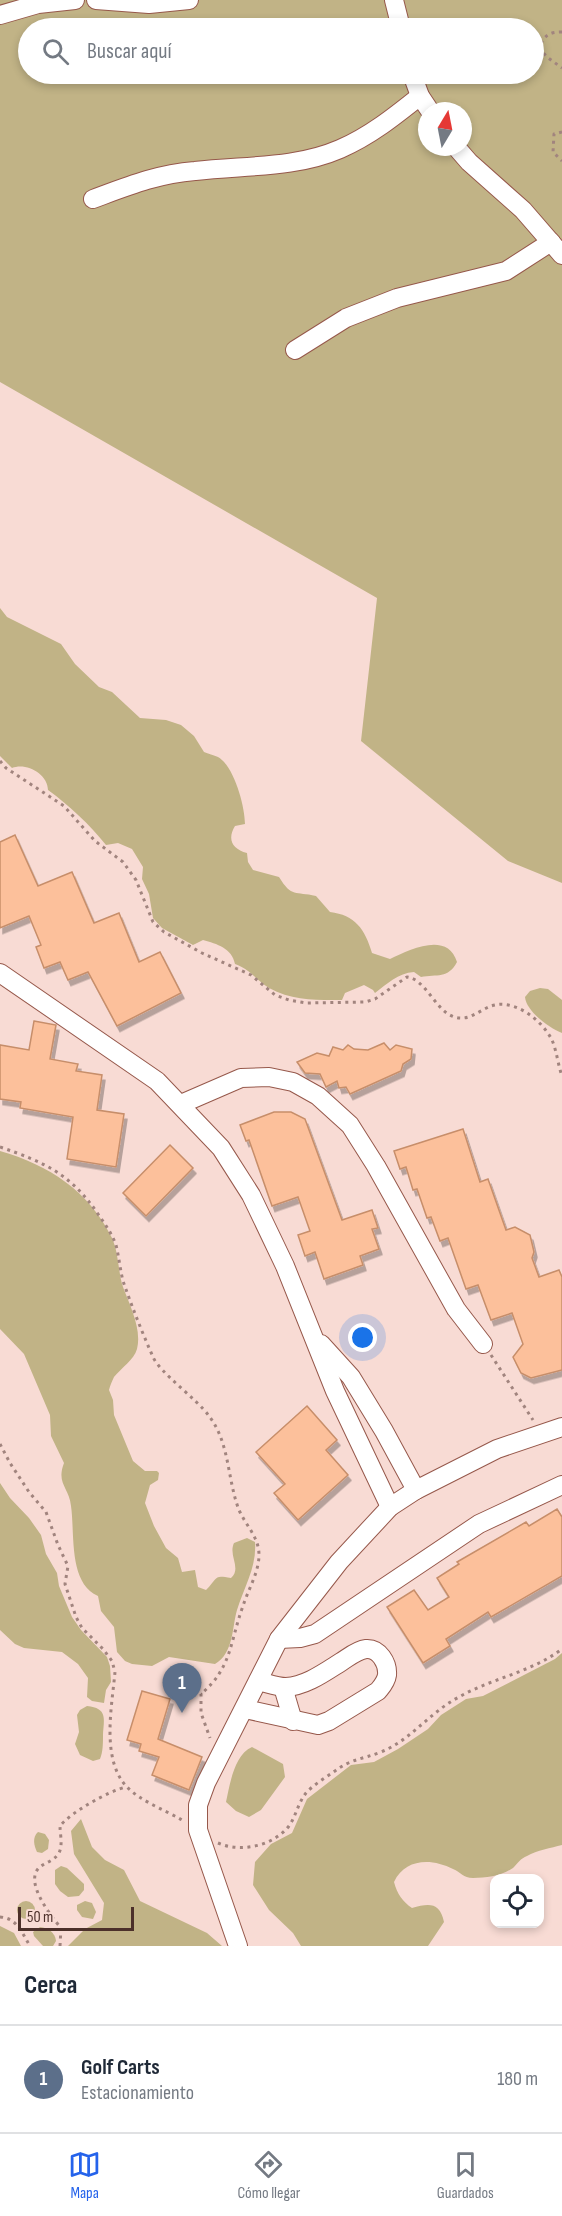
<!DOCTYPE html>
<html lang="es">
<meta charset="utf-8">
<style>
body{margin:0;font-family:"Sofia Sans Condensed",sans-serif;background:#f2f2f3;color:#1f2937}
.controls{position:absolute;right:18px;bottom:18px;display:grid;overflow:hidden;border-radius:12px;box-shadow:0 3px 9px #0003}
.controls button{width:54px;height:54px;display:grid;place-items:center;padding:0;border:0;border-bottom:2px solid #e0e1e3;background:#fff;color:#1f2937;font:30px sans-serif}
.compass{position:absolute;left:418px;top:102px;width:54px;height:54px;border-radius:50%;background:#fff;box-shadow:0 3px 9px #0003;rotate:10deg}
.scale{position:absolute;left:18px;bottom:15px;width:116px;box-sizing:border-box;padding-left:6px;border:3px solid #4c302a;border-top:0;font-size:16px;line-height:21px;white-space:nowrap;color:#4c302a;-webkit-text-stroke:4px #f8dbd4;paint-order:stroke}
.you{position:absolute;left:363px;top:1338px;width:21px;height:21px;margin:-15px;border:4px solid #fff;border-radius:50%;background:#1a73e8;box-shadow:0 0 0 9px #1a73e833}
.badge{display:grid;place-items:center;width:39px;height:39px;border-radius:50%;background:#2563eb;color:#fff;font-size:20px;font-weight:700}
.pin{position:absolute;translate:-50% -50px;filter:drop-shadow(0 2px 3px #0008)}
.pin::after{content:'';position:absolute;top:32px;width:21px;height:18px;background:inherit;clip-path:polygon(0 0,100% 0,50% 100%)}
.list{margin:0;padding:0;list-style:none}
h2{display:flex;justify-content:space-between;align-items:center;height:78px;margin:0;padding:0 24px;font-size:26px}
h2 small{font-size:20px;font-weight:400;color:#747a83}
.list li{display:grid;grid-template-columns:39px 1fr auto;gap:18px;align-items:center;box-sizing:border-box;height:108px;padding:0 24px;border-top:2px solid #e0e1e3}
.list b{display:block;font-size:22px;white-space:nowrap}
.list p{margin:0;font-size:20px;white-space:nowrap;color:#747a83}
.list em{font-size:20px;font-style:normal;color:#747a83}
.icon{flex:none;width:33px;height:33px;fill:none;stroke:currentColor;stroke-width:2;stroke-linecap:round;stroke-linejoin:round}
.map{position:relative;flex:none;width:562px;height:1946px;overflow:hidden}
.search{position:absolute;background:#fff;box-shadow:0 3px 9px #0003;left:18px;right:18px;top:18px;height:66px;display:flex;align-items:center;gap:15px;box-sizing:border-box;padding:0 21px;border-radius:33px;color:#747a83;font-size:22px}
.sheet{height:186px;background:#fff}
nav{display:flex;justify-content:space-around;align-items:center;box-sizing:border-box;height:84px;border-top:2px solid #e0e1e3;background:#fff;font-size:16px;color:#747a83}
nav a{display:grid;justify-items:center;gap:3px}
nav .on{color:#2563eb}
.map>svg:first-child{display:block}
</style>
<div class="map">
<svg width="562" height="1946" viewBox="0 0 562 1946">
<defs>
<filter id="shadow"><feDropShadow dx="3" dy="5.5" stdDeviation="0" flood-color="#0004"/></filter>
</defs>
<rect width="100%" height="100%" fill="#f8dbd4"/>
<!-- green -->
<g fill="#c1b386" fill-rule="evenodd">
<path d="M0,0H562V883L508,861L361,741L377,598L0,382ZM28,28H534V74H28ZM427,111H463V147H427Z"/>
<path d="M0,608L7,617L61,644L75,664L99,687L112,692L140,718L166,720L181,725L194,736L204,752C208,754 214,755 218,757C234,766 245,806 245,824L235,826C227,839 232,849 247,853L248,862L253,870L279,877C292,898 295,891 316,896L330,912C355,915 365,929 372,953L390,959C410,949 448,931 457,962C448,979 437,974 421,977L414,972C398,973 387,984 375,993L373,990L364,985L345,993L342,1000C317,1000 293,1001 269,988C257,981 250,969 235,964C232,948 217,944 203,940L193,945L162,928L153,918L149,894L142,879L143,867L132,849L118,843L106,845C89,824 70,806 48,790C48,774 26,762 12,768L0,756Z"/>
<path d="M540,988L548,989L562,1000V1033C549,1028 526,1011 525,997L530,991Z"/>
<path d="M0,1151C49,1165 89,1191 112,1238C119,1254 118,1272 123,1287C130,1306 142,1329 137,1349C134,1360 121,1368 114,1377C112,1381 110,1386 109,1390L113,1400L114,1415L133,1461L145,1471H157L159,1473L158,1480L150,1485L145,1503L154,1526L166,1548L178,1558L182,1572L195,1570L198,1587L206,1590C219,1577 213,1575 231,1578C242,1568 228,1556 234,1543L247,1538L255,1542C257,1567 244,1587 237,1610C232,1627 234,1653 215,1664L169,1657L152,1666L132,1664L125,1661L117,1652L114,1627L101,1611L98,1596C68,1583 75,1533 71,1506C69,1487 56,1484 64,1463L51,1436L50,1415L24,1354L0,1329Z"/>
<path d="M0,1483L10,1498L29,1518L41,1535L46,1554L57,1573L59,1586L72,1617L81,1630L107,1657L110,1666L111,1682L106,1690L104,1703L92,1701L87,1697L88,1678L78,1664L62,1652L24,1648L15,1644L0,1630Z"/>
<path d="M562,1653V1845C551,1848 537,1850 527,1856C521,1858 517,1864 513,1868C501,1876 487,1878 473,1878C463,1878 461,1872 453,1869C432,1858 405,1858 394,1882C397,1894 403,1902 412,1908C429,1903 440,1902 444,1922L428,1946H301L293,1933L269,1910L253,1885L255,1862L271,1844L292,1833L307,1799L351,1765L374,1762L398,1749L428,1729L441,1715L466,1699L483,1696L555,1659Z"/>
<path d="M87,1706C108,1708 104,1719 103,1735C103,1743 103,1752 100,1759L93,1761L80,1755L75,1744L79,1732L77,1715L80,1710Z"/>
<path d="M252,1747L283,1764L285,1777L261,1810L249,1817L236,1811L226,1802C230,1784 234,1755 252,1747Z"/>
<path d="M81,1819L92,1847L105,1860L124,1870L140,1901L207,1933L222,1946H68L85,1929L102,1920L104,1903L74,1854L71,1831Z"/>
<path d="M38,1832L45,1834L49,1840L48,1849L42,1853L37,1852C34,1846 32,1837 38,1832Z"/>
<path d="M61,1866L67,1868L84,1884V1890L79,1896L68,1897L60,1891L55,1884V1870Z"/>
<circle cx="26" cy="1910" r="9"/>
<path d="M85,1901L92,1903L96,1912L93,1919L82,1917L77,1910V1905Z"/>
<path d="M0,1926L14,1933L21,1946H0Z"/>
<path d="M40,1927C48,1928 55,1932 56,1941L53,1946H43L34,1936L33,1932Z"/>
</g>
<!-- building -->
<g fill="#fcc09b" stroke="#c78e6a" stroke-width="1.5" filter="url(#shadow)">
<path d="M15,835L38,886L72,872L94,923L119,913L139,962L160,952L181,993L117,1026L88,972L68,980L60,962L44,968L36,947L41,945L29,916L0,928V842Z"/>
<path d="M34,1021L56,1025L50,1059L78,1064L76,1071L102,1075L97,1110L124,1114L116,1167L67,1159L73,1117L20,1108L21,1102L0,1099V1045L29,1050Z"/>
<path d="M384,1043L390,1050L396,1045L412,1049L411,1059L403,1064L401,1071L350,1094L346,1087L339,1088L337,1081L326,1087L320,1074L305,1073L297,1062L317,1053L329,1056L333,1047L343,1050L348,1045L354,1049L368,1050Z"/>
<path d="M274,1112H291L305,1119L342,1220L372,1210L378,1228L372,1229L379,1249L360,1256L363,1265L324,1279L315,1252L305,1256L298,1235L310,1231L298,1197L272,1206L249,1140L246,1141L240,1125Z"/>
<path d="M463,1129L480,1182L488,1179L506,1230L515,1227L530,1235L534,1252L532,1258L539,1277L559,1270L562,1277V1370L531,1378L521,1373L513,1357L523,1344L512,1313L491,1320L478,1285L466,1289L448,1238L440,1241L431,1217L427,1218L417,1189L413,1190L406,1167L400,1169L394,1151Z"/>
<path d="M170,1145L193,1168L146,1216L123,1193Z"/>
<path d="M307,1406L337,1440L326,1450L348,1475L298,1520L274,1493L285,1484L256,1452Z"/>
<path d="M557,1509L562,1517V1576L491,1617L488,1612L446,1639L450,1646L423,1663L387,1607L414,1590L428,1610L449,1597L437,1578L459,1564L457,1562L526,1522L529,1526Z"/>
<path d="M142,1691L170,1699L158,1739L202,1757L189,1790L152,1775L159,1757L139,1751L141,1744L127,1740Z"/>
</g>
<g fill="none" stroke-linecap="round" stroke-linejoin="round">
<!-- minor casing -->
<g stroke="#96584b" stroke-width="20">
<g id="minor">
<path d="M96,0L149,4L189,0"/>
<path d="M394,0L401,28"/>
<path d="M0,15L38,4L75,0"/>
<path d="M412,74L420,96L430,111"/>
<path d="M456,147L469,162L523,210L562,255"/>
<path d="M93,199C128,186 157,174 195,171C243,165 294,169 340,149C370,136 395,116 420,96"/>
<path d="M295,350L346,318L397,298L506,271L551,242"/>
<path d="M0,973L157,1081L221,1148L251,1195L285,1266L335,1391L390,1507"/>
<path d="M181,1104L241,1078L269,1077L293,1082L318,1096L350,1125L376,1166L456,1309L483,1344"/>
<path d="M321,1344L351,1377L384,1431L416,1490"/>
<path d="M279,1639L300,1638L315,1634L479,1524L562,1485"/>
<path d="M283,1687L293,1721"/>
<path d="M245,1709L318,1725L329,1721L378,1691C382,1686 386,1682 387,1675C388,1663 379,1648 366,1649C357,1650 349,1657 341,1662C325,1672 306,1686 286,1687C277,1687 267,1683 258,1681"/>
<path d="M238,1946L198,1830V1805L206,1783L279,1639L339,1562L390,1507L416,1490L497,1449L562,1427"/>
</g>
</g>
<!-- path -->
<g stroke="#a1847e" stroke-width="3" stroke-dasharray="3 4.5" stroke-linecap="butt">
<path d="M562,32C548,32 544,36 539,48L547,57L562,68"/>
<path d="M562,132L554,134L553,152L562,161"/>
<path d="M0,761L6,768L64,806L95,841L123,862L136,880L153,922L164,932L202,953L251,975L275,995L289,1000L307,1003L365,1002L375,999L407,977C425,979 435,1009 452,1016C467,1023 478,1011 491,1006C514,998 542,1020 552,1040C557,1052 558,1065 562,1076"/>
<path d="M0,1147C44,1162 71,1174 98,1214C105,1224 112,1234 116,1245C119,1257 120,1269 123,1281C132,1307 142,1332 153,1357C160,1373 197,1399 209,1416C230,1443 227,1479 239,1510C246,1526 259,1537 259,1555C259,1572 248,1590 243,1606C230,1641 232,1668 201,1694"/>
<path d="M491,1355L533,1420"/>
<path d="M0,1444L10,1463L29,1492L46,1512L58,1545L68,1566L65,1584L76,1617L82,1628L103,1649L112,1661L115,1672C112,1706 101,1758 126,1786C140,1801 165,1810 182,1820"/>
<path d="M190,1683L201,1694V1713L210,1738"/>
<path d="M218,1843C241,1853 273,1846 289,1826C296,1816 298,1803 306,1793C313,1785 325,1778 335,1771C351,1759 363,1759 381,1752C411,1740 430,1712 459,1697C492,1678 530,1673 562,1649"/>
<path d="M0,1917C17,1918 22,1933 30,1946"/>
<path d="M60,1946L61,1928C51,1916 23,1881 40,1867C46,1862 54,1861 59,1853C63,1845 60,1834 60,1826C71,1812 109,1791 126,1787"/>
</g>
<!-- minor -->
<use href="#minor" stroke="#fff" stroke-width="18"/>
</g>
</svg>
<div class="controls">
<button><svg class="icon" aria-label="locate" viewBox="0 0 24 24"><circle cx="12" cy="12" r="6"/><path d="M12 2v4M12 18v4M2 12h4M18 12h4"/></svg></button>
</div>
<svg class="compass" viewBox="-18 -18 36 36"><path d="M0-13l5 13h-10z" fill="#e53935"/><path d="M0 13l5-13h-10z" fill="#747a83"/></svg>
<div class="scale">50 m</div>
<div class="you"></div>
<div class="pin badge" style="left:182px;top:1713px;background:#5c6f8a">1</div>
<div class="search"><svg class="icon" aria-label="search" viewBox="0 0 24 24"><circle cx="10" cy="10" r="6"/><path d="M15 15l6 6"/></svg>Buscar aquí</div>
</div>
<section class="sheet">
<h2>Cerca<small></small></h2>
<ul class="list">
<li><span class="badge" style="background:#5c6f8a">1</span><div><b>Golf Carts</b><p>Estacionamiento</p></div><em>180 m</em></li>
</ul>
</section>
<nav>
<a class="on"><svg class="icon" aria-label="map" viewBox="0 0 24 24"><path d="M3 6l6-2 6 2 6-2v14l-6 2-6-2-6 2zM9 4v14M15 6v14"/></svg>Mapa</a>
<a><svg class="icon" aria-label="directions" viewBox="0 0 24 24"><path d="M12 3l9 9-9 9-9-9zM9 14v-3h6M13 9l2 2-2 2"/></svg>Cómo llegar</a>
<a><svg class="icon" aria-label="saved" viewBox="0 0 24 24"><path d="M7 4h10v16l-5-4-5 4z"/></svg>Guardados</a>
</nav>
